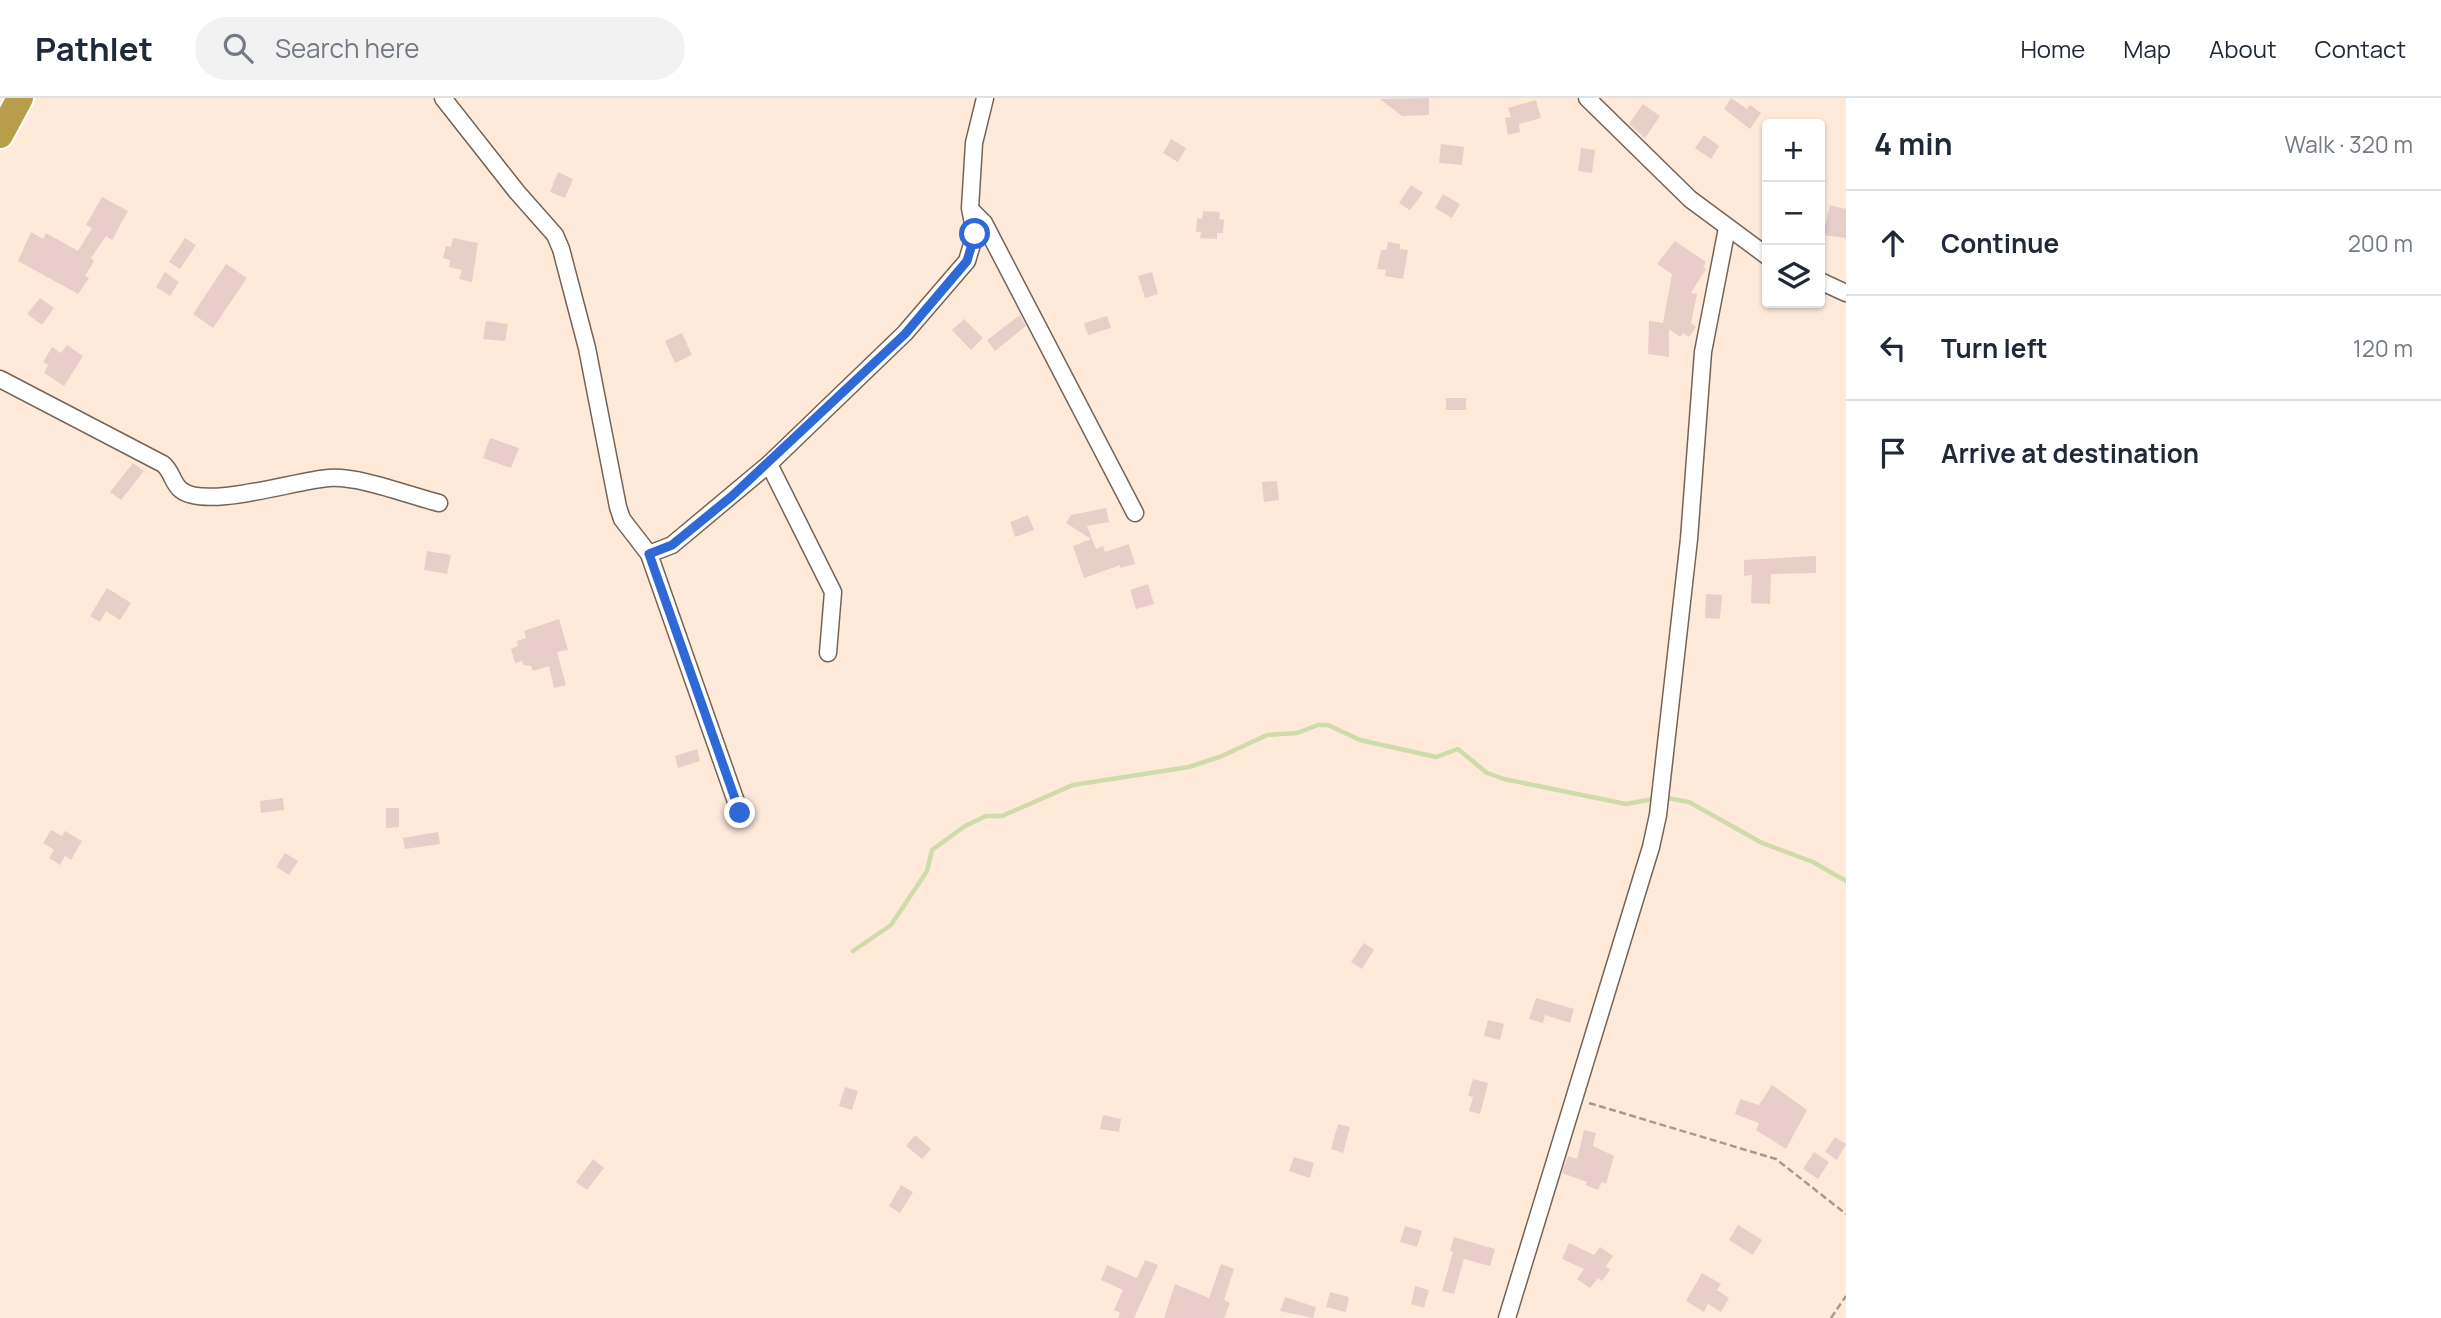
<!DOCTYPE html>
<meta charset="utf-8">
<style>
body{margin:0;font-family:Manrope,sans-serif;background:#f2f2f3;color:#1f2937}
.controls{position:absolute;right:21px;top:21px;display:grid;overflow:hidden;border-radius:7px;box-shadow:0 2px 5px #0004}
.controls button{width:63px;height:63px;display:grid;place-items:center;padding:0;border:0;border-bottom:2px solid #e0e1e3;background:#fff;color:#1f2937;font:35px sans-serif}
.stop{position:absolute;width:21px;height:21px;margin:-16px;border:5px solid #2e69d7;border-radius:50%;background:#fff}
.stop.end{background:#2e69d7;border-color:#fff;box-shadow:0 2px 7px #0008}
.list{margin:0;padding:0;list-style:none}
h2{display:flex;justify-content:space-between;align-items:center;height:91px;margin:0;padding:0 28px;font-size:30px}
h2 small{font-size:23px;font-weight:400;color:#747a83}
.list li{display:grid;grid-template-columns:46px 1fr auto;gap:21px;align-items:center;box-sizing:border-box;height:105px;padding:0 28px;border-top:2px solid #e0e1e3}
.list b{display:block;font-size:26px;white-space:nowrap}
.list em{font-size:23px;font-style:normal;color:#747a83}
.icon{flex:none;width:38px;height:38px;fill:none;stroke:currentColor;stroke-width:2;stroke-linecap:round;stroke-linejoin:round}
.map{position:relative;flex:none;width:1846px;height:1220px;overflow:hidden}
header{display:flex;align-items:center;gap:42px;box-sizing:border-box;height:98px;padding:0 35px;background:#fff;border-bottom:2px solid #e0e1e3}
header strong{font-size:33px}
nav{display:flex;gap:38px;margin-inline-start:auto;font-size:24px}
.search{width:490px;height:63px;background:#f2f2f3;display:flex;align-items:center;gap:18px;box-sizing:border-box;padding:0 24px;border-radius:38px;color:#747a83;font-size:26px}
main{display:flex}
aside{flex:1;background:#fff}
.map>svg:first-child{display:block}
</style>
<header>
<strong>Pathlet</strong>
<div class="search"><svg class="icon" aria-label="search" viewBox="0 0 24 24"><circle cx="10" cy="10" r="6"/><path d="M15 15l6 6"/></svg>Search here</div>
<nav><a>Home</a><a>Map</a><a>About</a><a>Contact</a></nav>
</header>
<main>
<div class="map">
<svg width="1846" height="1220" viewBox="0 0 1846 1220">
<rect width="100%" height="100%" fill="#ffeada"/>
<g fill="none" stroke-linecap="round" stroke-linejoin="round">
<!-- stream -->
<g stroke="#cddca9" stroke-width="4.5">
<path d="M1667,700L1689,704L1762,745L1813,764L1846,783"/>
<path d="M853,853L891,827L927,773L932,752L965,728L986,718H1002L1073,687L1189,669L1222,658L1267,637L1297,635L1318,627H1328L1360,642L1436,659L1458,651L1487,675L1504,681L1626,706L1653,701"/>
</g>
</g>
<!-- building -->
<g fill="#e8cdc9">
<path d="M1429,0V17L1402,18L1380,1Z"/>
<path d="M1731,0L1747,11L1750,7L1761,15L1750,31L1724,11Z"/>
<path d="M1536,2L1541,20L1519,26L1520,34L1508,37L1505,20L1511,19L1508,10Z"/>
<path d="M1643,6L1660,18L1645,40L1629,26Z"/>
<path d="M1704,37L1719,48L1711,61L1695,50Z"/>
<path d="M1171,41L1186,50L1178,64L1163,55Z"/>
<path d="M1441,46L1464,49L1462,67L1439,65Z"/>
<path d="M1581,50L1595,52L1592,75L1578,73Z"/>
<path d="M558,74L573,81L565,100L550,94Z"/>
<path d="M1411,87L1423,95L1410,112L1399,105Z"/>
<path d="M1443,96L1460,106L1452,120L1435,110Z"/>
<path d="M102,99L128,113L112,142L106,138L91,160L94,163L85,178L89,180L78,196L18,163L31,134L43,141L46,135L78,153L92,130L86,127Z"/>
<path d="M1830,107L1846,111V140L1823,137Z"/>
<path d="M1203,113L1220,114L1219,121L1224,122L1223,135H1217V141L1200,140L1201,134H1196L1197,120L1202,121Z"/>
<path d="M185,140L196,147L180,171L169,164Z"/>
<path d="M453,140L478,145L472,184L459,181L462,172L449,169L450,162L443,160L446,148L451,149Z"/>
<path d="M1675,143L1706,164L1703,169L1706,171L1691,195L1697,196L1691,225L1696,229L1689,239L1683,235L1680,239L1669,231V259L1648,256L1649,223L1663,225L1672,176L1657,166Z"/>
<path d="M1388,144L1400,146V151L1408,152L1403,181L1385,178L1386,172L1377,171L1381,152H1386Z"/>
<path d="M226,166L247,180L213,230L193,216Z"/>
<path d="M165,174L179,184L170,198L156,189Z"/>
<path d="M1152,174L1158,196L1145,200L1138,178Z"/>
<path d="M40,200L54,210L42,227L27,216Z"/>
<path d="M1020,217L1026,228L995,253L987,242Z"/>
<path d="M1107,218L1111,230L1088,237L1084,225Z"/>
<path d="M964,221L983,240L971,252L952,232Z"/>
<path d="M486,223L508,226L505,243L483,241Z"/>
<path d="M682,235L692,257L675,265L665,243Z"/>
<path d="M67,247L83,258L64,288L44,275L48,267L43,264L52,249L61,255Z"/>
<rect x="1446" y="300" width="20" height="12"/>
<path d="M490,340L519,350L511,370L483,360Z"/>
<path d="M133,365L144,373L121,402L110,394Z"/>
<path d="M1277,383L1279,402L1264,404L1262,384Z"/>
<path d="M1106,410L1109,424L1087,428L1096,451L1103,448L1105,454L1129,446L1135,466L1120,470V467L1084,480L1073,448L1091,441L1066,425L1071,417Z"/>
<path d="M1028,417L1034,432L1015,439L1010,424Z"/>
<path d="M427,453L451,457L447,476L424,472Z"/>
<path d="M1816,458V475L1771,476L1770,506L1751,505L1752,477L1744,478V462Z"/>
<path d="M1148,486L1154,506L1136,511L1130,492Z"/>
<path d="M107,490L131,505L120,522L106,513L100,524L90,518Z"/>
<path d="M1706,496L1722,497L1720,521L1705,520Z"/>
<path d="M559,521L568,552L557,554L566,587L554,590L549,568L533,573L531,568L523,567L522,563L515,565L511,551L518,548L517,543L526,540L524,533Z"/>
<path d="M697,651L700,663L678,670L675,658Z"/>
<path d="M283,700L284,712L261,715L260,703Z"/>
<path d="M386,710H399V729L386,730Z"/>
<path d="M51,732L62,738L65,733L82,743L71,762L65,758L60,767L49,760L54,752L43,745Z"/>
<path d="M438,734L440,746L405,751L403,740Z"/>
<path d="M285,755L298,763L289,777L276,769Z"/>
<path d="M1364,845L1374,852L1362,871L1351,864Z"/>
<path d="M1536,900L1574,911L1570,925L1545,917L1543,925L1529,921Z"/>
<path d="M1488,922L1504,926L1500,942L1484,938Z"/>
<path d="M1473,981L1488,985L1480,1016L1469,1013L1473,999L1468,998Z"/>
<path d="M1772,987L1807,1012L1786,1051L1756,1032L1759,1025L1735,1016L1740,1001L1759,1007Z"/>
<path d="M845,989L858,993L852,1012L839,1008Z"/>
<path d="M1103,1017L1121,1021L1119,1034L1100,1031Z"/>
<path d="M1338,1026L1350,1029L1343,1055L1331,1051Z"/>
<path d="M1584,1032L1596,1035L1593,1048L1614,1058L1606,1086L1602,1084L1598,1092L1585,1087L1587,1084L1562,1075L1568,1058L1577,1061Z"/>
<path d="M915,1037L931,1051L922,1061L906,1048Z"/>
<path d="M1835,1039L1846,1046L1837,1062L1825,1054Z"/>
<path d="M1814,1054L1829,1064L1818,1081L1803,1071Z"/>
<path d="M1294,1059L1314,1065L1310,1080L1289,1073Z"/>
<path d="M593,1061L604,1070L587,1092L576,1084Z"/>
<path d="M901,1087L913,1094L900,1115L889,1108Z"/>
<path d="M1738,1127L1762,1142L1753,1157L1729,1142Z"/>
<path d="M1405,1128L1422,1133L1417,1149L1400,1144Z"/>
<path d="M1454,1139L1495,1151L1490,1168L1464,1161L1454,1196L1442,1193L1453,1154L1450,1153Z"/>
<path d="M1569,1145L1594,1157L1600,1149L1613,1158L1606,1168L1610,1172L1602,1183L1598,1180L1590,1190L1577,1181L1584,1171L1562,1161Z"/>
<path d="M1145,1162L1158,1167L1134,1220H1118L1120,1215L1114,1212L1123,1192L1101,1182L1107,1167L1137,1180Z"/>
<path d="M1221,1166L1234,1171L1224,1202L1230,1205L1224,1220H1164L1175,1186L1209,1200Z"/>
<path d="M1702,1175L1721,1186L1717,1192L1729,1200L1721,1214L1708,1206L1704,1214L1686,1203Z"/>
<path d="M1415,1188L1429,1192L1424,1210L1411,1206Z"/>
<path d="M1330,1194L1349,1199L1346,1214L1326,1209Z"/>
<path d="M1285,1199L1316,1209L1313,1220L1280,1213Z"/>
</g>
<g fill="none" stroke-linecap="round" stroke-linejoin="round">
<!-- minor casing -->
<g stroke="#756356" stroke-width="19">
<g id="minor">
<path d="M443,0L517,94L555,137L561,151L587,250L618,409L622,421L649,456L672,447L769,366L905,235L967,163L975,136L970,110L974,45L985,0"/>
<path d="M1587,0L1690,101L1767,158"/>
<path d="M971,112L984,125L1135,415"/>
<path d="M1820,183L1846,195"/>
<path d="M0,281L163,366C172,373 172,385 181,392C206,412 297,382 329,380C360,378 408,397 439,405"/>
<path d="M769,366L833,494L828,555"/>
<path d="M649,456L740,715"/>
<path d="M1507,1220L1651,749L1658,717L1689,441L1703,254L1727,130"/>
</g>
</g>
<!-- trunk casing -->
<g stroke="#fff" stroke-width="30">
<path id="trunk" d="M0,37L20,0"/>
</g>
<!-- path -->
<g stroke="#a8998d" stroke-width="2.5" stroke-dasharray="7 3.5" stroke-linecap="butt">
<path d="M1589,1005L1776,1061L1846,1116"/>
<path d="M1831,1220L1846,1198"/>
</g>
<!-- minor -->
<use href="#minor" stroke="#fff" stroke-width="16"/>
<!-- trunk -->
<use href="#trunk" stroke="#b89e4a" stroke-width="26"/>
</g>
<g fill="none" stroke-linecap="round" stroke-linejoin="round">
<!-- route -->
<path stroke="#2e69d7" stroke-width="9" d="M740,715L649,456L672,447L732,398L905,236L967,163L975,136"/>
</g>
</svg>
<div class="controls">
<button>+</button>
<button>−</button>
<button><svg class="icon" aria-label="layers" viewBox="0 0 24 24"><path d="M12 4l9 5-9 5-9-5zM3 14l9 5 9-5"/></svg></button>
</div>
<div class="stop" style="left:975px;top:136px"></div>
<div class="stop end" style="left:740px;top:715px"></div>
</div>
<aside>
<h2>4 min<small>Walk · 320 m</small></h2>
<ul class="list">
<li><svg class="icon" aria-label="ahead" viewBox="0 0 24 24"><path d="M12 20V5M6 11l6-6 6 6"/></svg><div><b>Continue</b></div><em>200 m</em></li>
<li><svg class="icon" aria-label="left" viewBox="0 0 24 24"><path d="M17 20v-9H6M10 6l-5 5 5 5"/></svg><div><b>Turn left</b></div><em>120 m</em></li>
<li><svg class="icon" aria-label="arrive" viewBox="0 0 24 24"><path d="M6 21V4h12l-3 4 3 4H6"/></svg><div><b>Arrive at destination</b></div></li>
</ul>
</aside>
</main>
